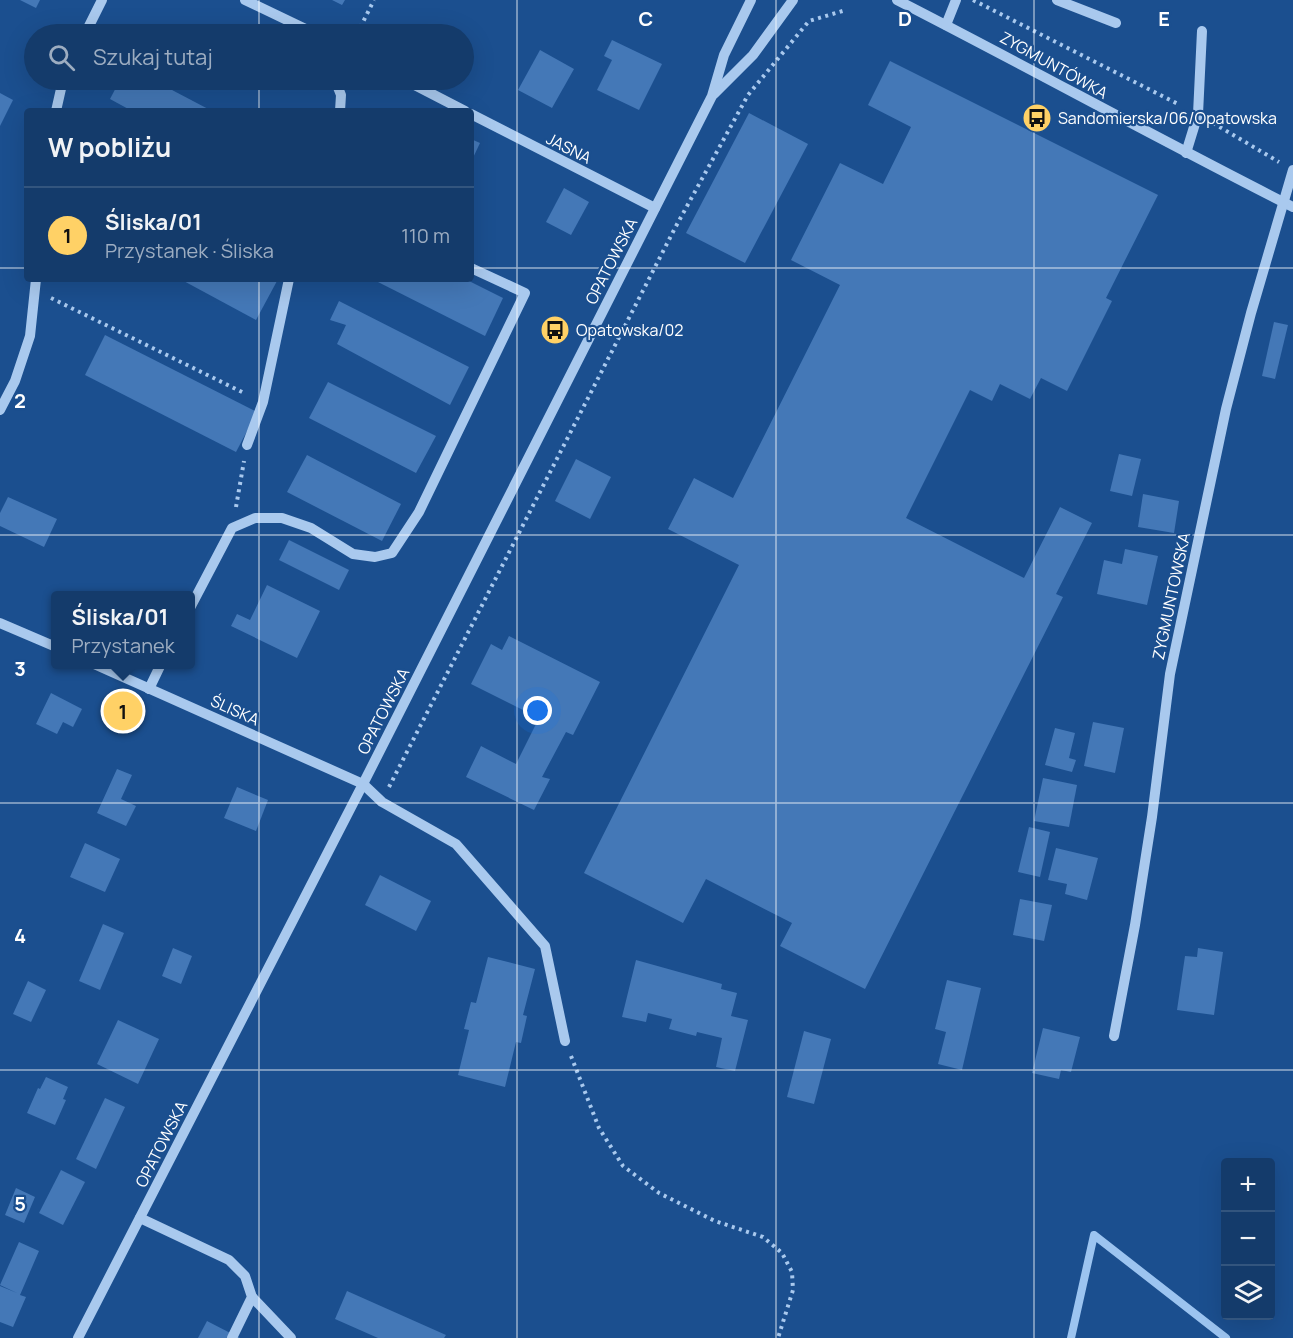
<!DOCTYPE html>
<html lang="pl">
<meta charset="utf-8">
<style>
body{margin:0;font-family:Manrope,sans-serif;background:#1d4271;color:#f1f3f6}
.controls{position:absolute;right:18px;bottom:18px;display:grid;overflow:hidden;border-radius:6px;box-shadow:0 6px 24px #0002}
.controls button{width:54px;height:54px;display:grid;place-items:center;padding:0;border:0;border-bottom:2px solid #33557e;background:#143b6b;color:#f1f3f6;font:30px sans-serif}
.you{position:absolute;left:538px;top:711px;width:21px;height:21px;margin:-15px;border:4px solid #fff;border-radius:50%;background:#1a73e8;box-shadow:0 0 0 9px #1a73e833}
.badge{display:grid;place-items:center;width:39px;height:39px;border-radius:50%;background:#ffd166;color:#111;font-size:20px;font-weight:700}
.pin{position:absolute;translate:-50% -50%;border:3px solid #fff;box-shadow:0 2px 6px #0006}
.popup{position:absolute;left:51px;top:591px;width:144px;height:78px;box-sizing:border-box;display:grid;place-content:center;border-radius:6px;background:#143b6b;filter:drop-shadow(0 2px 4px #0005);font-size:20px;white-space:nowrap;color:#9dadc1}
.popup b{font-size:22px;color:#f1f3f6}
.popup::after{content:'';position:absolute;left:50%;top:100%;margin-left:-12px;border:12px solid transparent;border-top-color:#143b6b}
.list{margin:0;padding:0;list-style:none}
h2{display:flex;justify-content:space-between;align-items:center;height:78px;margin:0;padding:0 24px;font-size:26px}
h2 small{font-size:20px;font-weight:400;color:#9dadc1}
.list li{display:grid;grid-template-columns:39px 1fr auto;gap:18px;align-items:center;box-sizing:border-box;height:96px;padding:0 24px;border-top:2px solid #33557e}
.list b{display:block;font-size:22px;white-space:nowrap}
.list p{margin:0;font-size:20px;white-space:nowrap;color:#9dadc1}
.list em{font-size:20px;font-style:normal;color:#9dadc1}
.icon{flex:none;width:33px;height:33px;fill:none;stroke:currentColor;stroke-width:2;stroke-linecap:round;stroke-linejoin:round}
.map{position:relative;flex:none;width:1293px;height:1338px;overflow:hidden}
.search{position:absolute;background:#143b6b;box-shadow:0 6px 24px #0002;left:24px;top:24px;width:450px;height:66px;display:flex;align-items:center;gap:15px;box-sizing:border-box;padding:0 21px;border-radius:33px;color:#9dadc1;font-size:22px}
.panel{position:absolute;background:#143b6b;box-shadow:0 6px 24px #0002;left:24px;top:108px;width:450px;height:174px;border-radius:6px}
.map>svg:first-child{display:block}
</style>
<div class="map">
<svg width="1293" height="1338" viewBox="0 0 1293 1338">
<rect width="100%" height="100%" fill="#1b4f8f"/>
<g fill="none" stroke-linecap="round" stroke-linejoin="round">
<!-- stream -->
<path stroke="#9cc4f0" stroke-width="8" d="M1071,1338L1094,1235L1226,1338"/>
</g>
<!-- building -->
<g fill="#4478b7">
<path d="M20,0H40L36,8Z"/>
<path d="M332,0H345L342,5Z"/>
<path d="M612,40L662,64L639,110L597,90L612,60L604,56Z"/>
<path d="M540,50L574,69L552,108L518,90Z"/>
<path d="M890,61L1158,195L1106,298L1112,301L1067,391L1041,378L1030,399L1000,384L992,401L970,390L906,518L1024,578L1060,507L1092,523L1056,594L1063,597L865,989L780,946L792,923L706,879L683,923L584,873L739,565L668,529L694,478L733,498L840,285L791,260L840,163L883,184L911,127L868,105Z"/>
<path d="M120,80H153L212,111H132L110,99Z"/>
<path d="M0,93L13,100L0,126Z"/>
<path d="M749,113L808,144L745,263L686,233Z"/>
<path d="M471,139L480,143L471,162Z"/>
<path d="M564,188L589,202L571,235L546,222Z"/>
<path d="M180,279H273L277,281L256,320Z"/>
<path d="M372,279H465L503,298L485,336Z"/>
<path d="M339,301L469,367L450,405L337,344L346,325L330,320Z"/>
<path d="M1274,322L1288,325L1275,379L1262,376Z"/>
<path d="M105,335L257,412L236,452L85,375Z"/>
<path d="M328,382L436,436L416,473L309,418Z"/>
<path d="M1119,454L1141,459L1132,496L1110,491Z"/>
<path d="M307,455L401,504L382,541L287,492Z"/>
<path d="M576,459L611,477L590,519L555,501Z"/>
<path d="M1143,494L1179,501L1174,533L1138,527Z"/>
<path d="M8,497L57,519L44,547L0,526V513Z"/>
<path d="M289,540L349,570L339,590L279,560Z"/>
<path d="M1125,549L1158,556L1147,605L1097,594L1104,560L1122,564Z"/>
<path d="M267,585L320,611L297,658L231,626L237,614L250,620Z"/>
<path d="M509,636L600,682L573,735L566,732L542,777L550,779L534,810L466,777L481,746L516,764L539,718L471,684L491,644L502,650Z"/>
<path d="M51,693L82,709L73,727L63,722L57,734L36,724Z"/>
<path d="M1093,722L1124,728L1115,773L1084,766Z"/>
<path d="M1055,728L1075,733L1069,758L1076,760L1072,772L1045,765Z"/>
<path d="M117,769L132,775L121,799L136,806L126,826L97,813Z"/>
<path d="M1043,778L1077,785L1069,827L1034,821Z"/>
<path d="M237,787L268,800L256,831L224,818Z"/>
<path d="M1029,827L1050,832L1040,877L1018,872Z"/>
<path d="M85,843L120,859L105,892L70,877Z"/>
<path d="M1056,848L1098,858L1087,900L1065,894L1067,884L1048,880Z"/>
<path d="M380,875L431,901L416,931L365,905Z"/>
<path d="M1020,899L1052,905L1044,941L1013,935Z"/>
<path d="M103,924L124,933L100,990L79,981Z"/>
<path d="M173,948L192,956L181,984L162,976Z"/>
<path d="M1198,948L1223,952L1214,1015L1177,1010L1185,956L1197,957Z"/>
<path d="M488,957L535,969L523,1015L527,1016L521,1043L516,1042L505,1087L458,1075L469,1030L464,1029L471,1002L476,1003Z"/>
<path d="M636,960L722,984L721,989L737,993L731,1016L748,1020L735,1071L716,1067L722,1038L697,1032L696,1036L669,1029L672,1019L648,1013L646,1022L622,1017Z"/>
<path d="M947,980L981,988L962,1070L938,1064L946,1032L935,1029Z"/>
<path d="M28,981L46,990L31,1022L13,1014Z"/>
<path d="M118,1020L159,1039L138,1084L97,1064Z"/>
<path d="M1043,1028L1080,1037L1071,1072L1061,1070L1059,1079L1032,1073Z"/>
<path d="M804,1031L831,1039L814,1104L787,1097Z"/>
<path d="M46,1077L68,1087L63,1099L66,1100L55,1125L27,1113L38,1088L40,1089Z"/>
<path d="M105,1098L125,1107L96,1169L76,1159Z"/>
<path d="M61,1170L85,1182L63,1225L39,1213Z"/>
<path d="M16,1188L35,1197L24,1223L5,1215Z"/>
<path d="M19,1242L39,1251L20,1295L26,1297L13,1327L0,1322V1286L17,1293L0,1285Z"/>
<path d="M347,1291L446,1335L444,1338H378L335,1319Z"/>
<path d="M207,1321L240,1338H198Z"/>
</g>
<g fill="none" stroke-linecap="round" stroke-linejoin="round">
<!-- path -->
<g stroke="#a9c9ee" stroke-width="4" stroke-dasharray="3 4.5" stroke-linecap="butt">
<path d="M973,0L1180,105"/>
<path d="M357,34L374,0"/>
<path d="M1213,123L1279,162"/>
<path d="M51,298L246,394"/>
<path d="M236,507L244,461"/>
<path d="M389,787L675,228L748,95L809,21L846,10"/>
<path d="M571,1056L599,1128L623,1166L659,1193L715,1221L763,1237L782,1253L792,1272L793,1290L778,1338"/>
</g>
<!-- minor -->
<g stroke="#a9c9ee" stroke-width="10">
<path d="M245,0L316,34"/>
<path d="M897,0C1030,68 1160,140 1293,207"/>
<path d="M1057,0L1116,23"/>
<path d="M946,25L956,0"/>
<path d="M85,34L102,0"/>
<path d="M335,80L341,95L340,111"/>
<path d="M405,80L465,111"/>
<path d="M714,94L753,55L793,0"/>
<path d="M56,111L63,80"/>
<path d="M471,114L655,208"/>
<path d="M1186,153L1198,114L1202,31"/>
<path d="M0,410L15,381L30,336L36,279"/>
<path d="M247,445L263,402L289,279"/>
<path d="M190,608L232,528L255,518H282L311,528L353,554L375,557L392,553L419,512L525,293L471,268"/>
<path d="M0,623L56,647"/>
<path d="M94,664L363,784L382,802L456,844L545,946L565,1041"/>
<path d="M149,689L161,664"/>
<path d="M1114,1036L1135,925L1152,817L1170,674L1226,409L1251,313L1293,170"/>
<path d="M140,1218L229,1260L245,1276L252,1297L232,1338"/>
<path d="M252,1297L291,1338"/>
<path d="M78,1338L363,784L712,96L724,55L751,0"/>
</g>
</g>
<!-- grid -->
<path fill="none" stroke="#fff" stroke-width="1.5" stroke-opacity="0.55" d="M259,0V34M517,0V1338M776,0V1338M1034,0V1338M259,80V111M0,268H27M471,268H1293M259,279V1338M0,535H1293M0,803H1293M0,1070H1293"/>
<!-- icons -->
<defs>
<g id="bus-disc" transform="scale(1.5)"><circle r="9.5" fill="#ffd166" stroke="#1b4f8f"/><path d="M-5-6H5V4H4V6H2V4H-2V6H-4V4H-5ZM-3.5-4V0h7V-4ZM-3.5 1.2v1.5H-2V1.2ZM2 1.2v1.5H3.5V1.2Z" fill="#111"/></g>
</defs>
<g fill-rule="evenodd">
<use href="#bus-disc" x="1037" y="118"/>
<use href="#bus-disc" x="555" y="330"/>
</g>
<g text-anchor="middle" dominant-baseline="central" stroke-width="4.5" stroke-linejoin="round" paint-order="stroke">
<!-- street labels -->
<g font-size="16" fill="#fff" stroke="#1b4f8f">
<text transform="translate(1054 65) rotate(29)">ZYGMUNTÓWKA</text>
<text transform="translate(569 148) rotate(27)">JASNA</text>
<text transform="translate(611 261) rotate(-63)">OPATOWSKA</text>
<text transform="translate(1171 596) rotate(-78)">ZYGMUNTOWSKA</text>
<text transform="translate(235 710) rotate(24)">ŚLISKA</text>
<text transform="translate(383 711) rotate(-63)">OPATOWSKA</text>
<text transform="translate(161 1144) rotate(-63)">OPATOWSKA</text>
</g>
<!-- poi labels -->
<g font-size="16" fill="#fff" stroke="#1b4f8f" text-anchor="start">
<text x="1058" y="118">Sandomierska/06/Opatowska</text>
<text x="576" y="330">Opatowska/02</text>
</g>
</g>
<g font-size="20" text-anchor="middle" font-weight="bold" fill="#fff" stroke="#1b4f8f" stroke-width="4.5" stroke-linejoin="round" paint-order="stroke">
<text x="646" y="26">C</text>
<text x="905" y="26">D</text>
<text x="1164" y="26">E</text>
<text x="20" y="408">2</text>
<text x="20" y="676">3</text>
<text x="20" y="943">4</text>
<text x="20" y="1211">5</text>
</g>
</svg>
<div class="controls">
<button>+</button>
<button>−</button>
<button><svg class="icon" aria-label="layers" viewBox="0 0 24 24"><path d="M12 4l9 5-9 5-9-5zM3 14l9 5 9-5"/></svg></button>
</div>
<div class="you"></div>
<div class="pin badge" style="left:123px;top:711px">1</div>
<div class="popup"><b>Śliska/01</b>Przystanek</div>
<div class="search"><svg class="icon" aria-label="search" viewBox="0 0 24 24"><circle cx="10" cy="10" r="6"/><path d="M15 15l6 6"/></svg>Szukaj tutaj</div>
<section class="panel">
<h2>W pobliżu<small></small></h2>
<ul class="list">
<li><span class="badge">1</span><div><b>Śliska/01</b><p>Przystanek · Śliska</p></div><em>110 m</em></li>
</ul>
</section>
</div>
